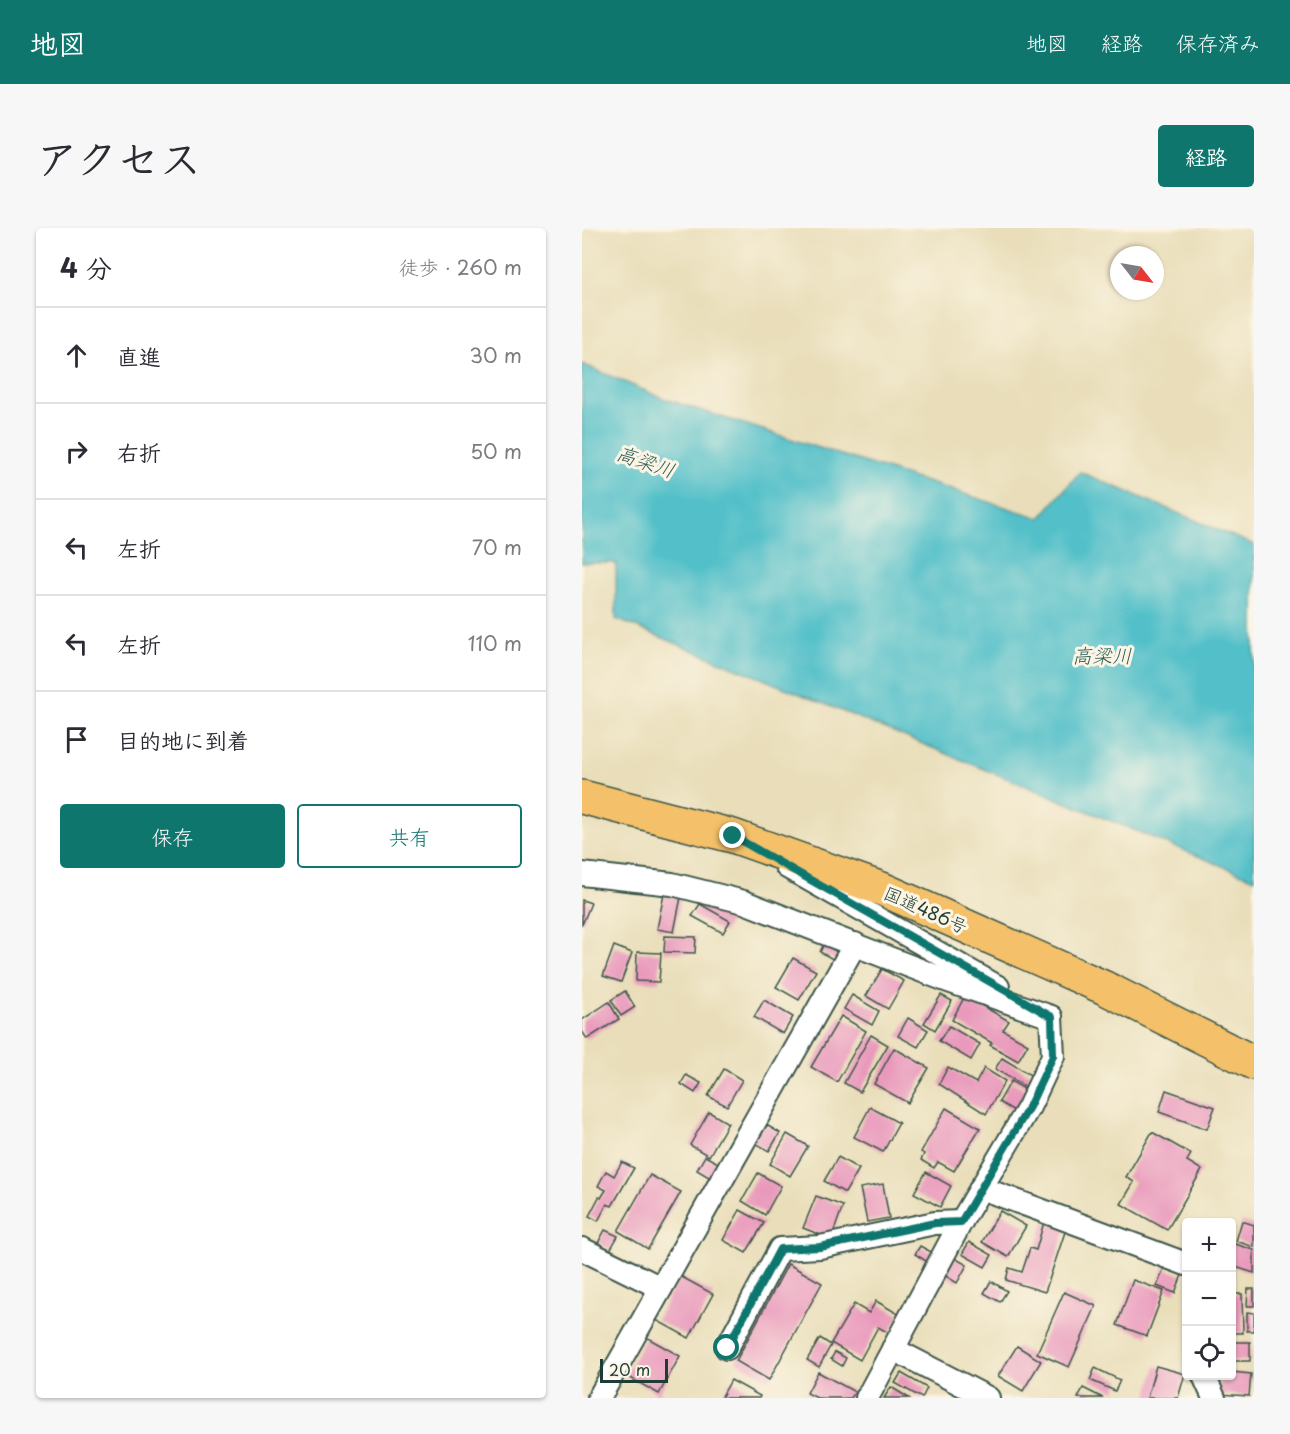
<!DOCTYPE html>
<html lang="ja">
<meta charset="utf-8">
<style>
body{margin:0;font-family:"Playpen Sans","Klee One",sans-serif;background:#f7f7f7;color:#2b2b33}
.controls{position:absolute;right:18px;bottom:18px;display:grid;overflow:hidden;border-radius:6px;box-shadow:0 2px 4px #0004}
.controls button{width:54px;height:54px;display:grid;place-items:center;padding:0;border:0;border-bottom:2px solid #e1e1e2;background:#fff;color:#2b2b33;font:30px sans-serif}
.compass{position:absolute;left:528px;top:18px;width:54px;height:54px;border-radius:50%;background:#fff;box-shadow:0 2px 4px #0004;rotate:121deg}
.scale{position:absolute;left:18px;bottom:15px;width:68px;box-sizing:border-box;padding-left:6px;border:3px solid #1f3d34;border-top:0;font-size:16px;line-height:21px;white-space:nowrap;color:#1f3d34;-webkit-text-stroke:4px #fcf5e5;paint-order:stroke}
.stop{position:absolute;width:18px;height:18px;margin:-14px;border:4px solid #0f766e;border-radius:50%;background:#fff}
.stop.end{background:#0f766e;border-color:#fff;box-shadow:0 2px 6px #0008}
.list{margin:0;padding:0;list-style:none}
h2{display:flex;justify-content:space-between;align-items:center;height:78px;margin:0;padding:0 24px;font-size:26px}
h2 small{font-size:20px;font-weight:400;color:#7c7c81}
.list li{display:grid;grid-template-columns:39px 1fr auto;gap:18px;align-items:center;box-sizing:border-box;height:96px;padding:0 24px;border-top:2px solid #e1e1e2}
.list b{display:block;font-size:22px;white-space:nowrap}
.list em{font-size:20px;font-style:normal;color:#7c7c81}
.actions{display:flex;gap:12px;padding:18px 24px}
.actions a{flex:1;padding:14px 0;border:2px solid #0f766e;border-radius:6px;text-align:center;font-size:21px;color:#0f766e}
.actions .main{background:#0f766e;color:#fff}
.icon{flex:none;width:33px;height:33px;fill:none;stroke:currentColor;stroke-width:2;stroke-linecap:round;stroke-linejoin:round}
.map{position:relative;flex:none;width:672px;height:1170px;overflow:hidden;border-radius:6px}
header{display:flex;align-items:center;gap:36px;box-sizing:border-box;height:84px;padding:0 30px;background:#0f766e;color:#fff}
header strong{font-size:28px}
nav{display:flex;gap:33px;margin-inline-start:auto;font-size:21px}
.intro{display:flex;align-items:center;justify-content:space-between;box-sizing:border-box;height:144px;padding:0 36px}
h1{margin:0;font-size:42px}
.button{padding:15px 27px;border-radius:6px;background:#0f766e;color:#fff;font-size:21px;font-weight:700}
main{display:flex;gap:36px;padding:0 36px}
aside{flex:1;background:#fff;border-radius:6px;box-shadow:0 2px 4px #0004}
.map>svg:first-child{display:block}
</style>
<header>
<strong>地図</strong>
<nav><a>地図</a><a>経路</a><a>保存済み</a></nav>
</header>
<div class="intro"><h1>アクセス</h1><a class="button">経路</a></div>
<main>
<aside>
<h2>4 分<small>徒歩 · 260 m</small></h2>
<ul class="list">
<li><svg class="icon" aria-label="ahead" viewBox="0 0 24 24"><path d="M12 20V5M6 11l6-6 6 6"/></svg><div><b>直進</b></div><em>30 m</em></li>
<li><svg class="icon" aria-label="right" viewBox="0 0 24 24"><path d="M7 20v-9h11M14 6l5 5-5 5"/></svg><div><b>右折</b></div><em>50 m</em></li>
<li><svg class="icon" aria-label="left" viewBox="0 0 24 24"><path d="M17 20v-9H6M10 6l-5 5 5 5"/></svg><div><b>左折</b></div><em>70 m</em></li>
<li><svg class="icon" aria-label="left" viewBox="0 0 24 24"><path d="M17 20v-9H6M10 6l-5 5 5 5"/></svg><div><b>左折</b></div><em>110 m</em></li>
<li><svg class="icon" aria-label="arrive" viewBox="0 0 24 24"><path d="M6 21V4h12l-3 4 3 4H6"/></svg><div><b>目的地に到着</b></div></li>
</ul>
<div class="actions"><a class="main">保存</a><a>共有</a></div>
</aside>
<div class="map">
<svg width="672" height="1170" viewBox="0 0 672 1170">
<rect width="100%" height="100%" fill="#fcf5e5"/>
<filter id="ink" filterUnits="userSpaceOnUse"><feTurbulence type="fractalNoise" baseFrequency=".0167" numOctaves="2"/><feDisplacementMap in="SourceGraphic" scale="12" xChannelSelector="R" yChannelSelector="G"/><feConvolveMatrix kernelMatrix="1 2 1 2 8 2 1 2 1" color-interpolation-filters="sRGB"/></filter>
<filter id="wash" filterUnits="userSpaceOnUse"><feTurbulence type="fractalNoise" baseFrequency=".008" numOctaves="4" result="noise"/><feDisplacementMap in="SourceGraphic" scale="24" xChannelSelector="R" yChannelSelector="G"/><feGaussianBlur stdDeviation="1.35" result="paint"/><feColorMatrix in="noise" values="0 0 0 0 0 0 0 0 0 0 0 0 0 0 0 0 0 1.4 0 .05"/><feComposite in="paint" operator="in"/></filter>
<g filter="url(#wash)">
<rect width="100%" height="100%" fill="#e9deb9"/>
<!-- water -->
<path fill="#52c0c9" stroke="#387e7e" stroke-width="1.5" d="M0,136L80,170L458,290L498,244L672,317V651L34,391V335H0Z"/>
<g id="blocks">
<!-- building -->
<g fill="#e99abc">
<path d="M82,666L99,669L92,704L75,701Z"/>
<path d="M0,672L9,675L0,697Z"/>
<path d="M118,676L148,693L141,705L110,688Z"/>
<path d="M83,708L114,709L113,725L82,724Z"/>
<path d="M242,716L260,727L256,734L238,724Z"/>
<path d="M32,718L50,725L39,754L21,748Z"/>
<path d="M55,724L79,725L77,754L54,753Z"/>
<path d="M211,730L234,743L217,772L194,759Z"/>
<path d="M300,741L322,753L306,781L284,768Z"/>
<path d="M43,763L53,779L39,788L29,772Z"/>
<path d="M270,767L297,783L290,797L262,781Z"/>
<path d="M359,767L370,773L353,802L342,795Z"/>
<path d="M383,768L427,793L421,802L446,816L436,833L408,817L410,815L370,792Z"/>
<path d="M182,772L211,789L201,806L172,789Z"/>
<path d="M27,774L37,791L5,811L0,803V792Z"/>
<path d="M259,788L284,803L255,854L229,839Z"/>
<path d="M326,790L346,802L336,819L316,808Z"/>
<path d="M367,798L398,816L389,832L357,813Z"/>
<path d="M289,807L306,817L278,864L262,855Z"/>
<path d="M312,820L347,840L326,875L292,856Z"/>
<path d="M420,830L450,848L444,859L413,841Z"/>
<path d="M366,839L394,855L402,840L423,853L404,886L357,856Z"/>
<path d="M142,841L160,852L145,878L126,868Z"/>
<path d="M104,847L119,855L113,865L99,856Z"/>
<path d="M429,853L446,863L434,884L417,874Z"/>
<path d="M584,862L633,879L625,901L577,884Z"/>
<path d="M288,879L317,895L301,924L272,909Z"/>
<path d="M364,880L398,900L372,943L356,934L352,940L339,932L342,926L339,924Z"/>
<path d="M127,884L146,895L127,928L108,917Z"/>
<path d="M181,895L198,905L187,923L170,913Z"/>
<path d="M570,904L609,926L605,933L620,942L585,1002L539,976L552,954L544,949Z"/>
<path d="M205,906L226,918L208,948L188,936Z"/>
<path d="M123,928L138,936L130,951L115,942Z"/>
<path d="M256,929L277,941L263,965L242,953Z"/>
<path d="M40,934L52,940L30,978L25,976L16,993L7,988L17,969L19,970L24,962L16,958L24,943L32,948Z"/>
<path d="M344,944L369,958L358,979L332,965Z"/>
<path d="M176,945L199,958L183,987L160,973Z"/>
<path d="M68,947L99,964L66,1021L36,1003Z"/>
<path d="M301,956L307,990L285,994L278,960Z"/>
<path d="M234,968L261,978L249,1011L221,1000Z"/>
<path d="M158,982L182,995L164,1025L141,1012Z"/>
<path d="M418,983L444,998L426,1029L400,1014Z"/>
<path d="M660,993L672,997V1019L654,1013Z"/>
<path d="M462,994L484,1001L463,1064L424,1052L427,1040L440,1044L448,1020L454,1022Z"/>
<path d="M23,1002L36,1008L28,1022L16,1015Z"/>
<path d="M387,1014L410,1027L403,1039L380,1026Z"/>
<path d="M650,1015L672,1022V1045L650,1038Z"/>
<path d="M338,1018L353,1026L347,1035L333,1026Z"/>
<path d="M369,1028L385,1037L375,1055L359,1045Z"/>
<path d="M206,1036L240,1055L187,1152L154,1133Z"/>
<path d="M582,1040L600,1047L593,1065L575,1058Z"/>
<path d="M98,1048L131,1066L107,1110L74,1092Z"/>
<path d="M551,1052L582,1063L565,1108L535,1097Z"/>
<path d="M409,1053L425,1063L418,1074L402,1065Z"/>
<path d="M666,1061H672V1078H665Z"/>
<path d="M482,1064L514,1078L487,1139L455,1125Z"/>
<path d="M650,1066H660L661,1105H650Z"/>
<path d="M294,1073L318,1087L307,1105L296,1099L278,1132L249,1115L272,1076L287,1085Z"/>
<path d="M665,1084L672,1085V1103H665Z"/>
<path d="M64,1109L98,1128L77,1166L43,1147Z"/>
<path d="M238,1110L249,1117L237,1139L225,1132Z"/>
<rect x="650" y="1114" width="18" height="19"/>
<path d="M435,1118L459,1133L441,1163L416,1148Z"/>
<path d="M253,1124L264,1130L260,1138L249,1131Z"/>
<path d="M574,1138L603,1146L596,1170H565Z"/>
<path d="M513,1140L538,1152L533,1163L508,1152Z"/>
<path d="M236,1144L273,1164L269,1170H235L225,1165Z"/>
<path d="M650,1144L669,1146L667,1168L637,1166L639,1148H650Z"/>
<path d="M319,1145L345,1160L340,1170L313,1155Z"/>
<path d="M149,1152L178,1168L177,1170H139Z"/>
<path d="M309,1159L327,1170H302Z"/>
<path d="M501,1160L521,1170H496Z"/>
</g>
</g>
</g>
<g filter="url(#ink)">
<use href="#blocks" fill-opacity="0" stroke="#3d5548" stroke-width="1.5"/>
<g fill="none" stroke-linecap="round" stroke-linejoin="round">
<!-- street casing -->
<g stroke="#3d5548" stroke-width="26">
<g id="street">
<path d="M205,639L416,759"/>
<path d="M0,646L90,656L162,674L361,751L469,789"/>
<path d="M399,960L604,1036"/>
<path d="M0,1021L79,1060"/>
<path d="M145,1120L198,1021L238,1019L353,995L379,994"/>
<path d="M311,1121L406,1170"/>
<path d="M622,1148L632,1170"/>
<path d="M17,1170L273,716"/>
<path d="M285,1170L379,994L447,879L471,828L469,789"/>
</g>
</g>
<!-- highway casing -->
<g stroke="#3d5548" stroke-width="36">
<path id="highway" d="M0,569L151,608L300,661L523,760L672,835"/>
</g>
<!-- street -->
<use href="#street" stroke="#fff" stroke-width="22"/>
<!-- highway -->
<use href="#highway" stroke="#f4c16a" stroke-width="33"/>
</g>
</g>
<g fill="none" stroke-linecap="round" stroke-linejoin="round" filter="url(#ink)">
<!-- route -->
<path stroke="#0f766e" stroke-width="8" d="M145,1120L198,1021L238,1019L353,995L379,994L447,879L471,828L470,789L151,608"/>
</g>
<g text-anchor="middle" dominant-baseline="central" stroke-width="6" stroke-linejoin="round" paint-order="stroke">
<!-- street labels -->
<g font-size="18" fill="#1f3d34" stroke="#fcf5e5">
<text transform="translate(344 681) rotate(24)">国道486号</text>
</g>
<!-- water labels -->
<g font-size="20" font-style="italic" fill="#2c5e59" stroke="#fcf5e5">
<text transform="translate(64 233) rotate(19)">高梁川</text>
<text x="520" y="427">高梁川</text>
</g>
</g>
</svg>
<div class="controls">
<button>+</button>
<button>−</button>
<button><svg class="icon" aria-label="locate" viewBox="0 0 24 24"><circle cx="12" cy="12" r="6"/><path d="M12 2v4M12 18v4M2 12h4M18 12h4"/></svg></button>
</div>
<svg class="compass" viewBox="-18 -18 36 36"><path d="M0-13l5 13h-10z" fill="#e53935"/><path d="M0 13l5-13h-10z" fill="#7c7c81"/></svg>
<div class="scale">20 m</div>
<div class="stop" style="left:145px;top:1120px"></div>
<div class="stop end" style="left:151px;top:608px"></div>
</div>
</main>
